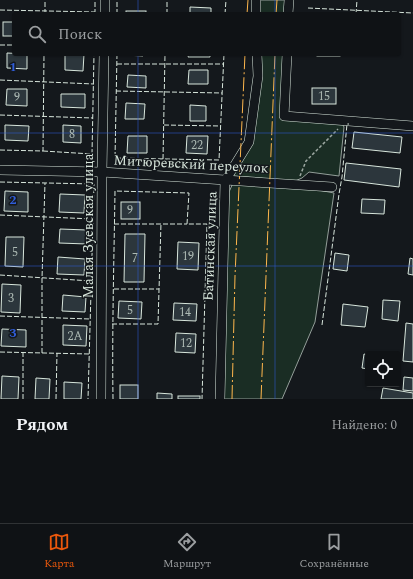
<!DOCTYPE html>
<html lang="ru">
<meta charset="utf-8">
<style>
body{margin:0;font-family:Spectral,serif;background:#181b1e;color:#f1f3f6}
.controls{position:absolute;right:12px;bottom:12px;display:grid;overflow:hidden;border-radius:4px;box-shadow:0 1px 3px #0004}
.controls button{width:36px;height:36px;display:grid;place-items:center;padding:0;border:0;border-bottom:1px solid #2f3234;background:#0f1215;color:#f1f3f6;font:20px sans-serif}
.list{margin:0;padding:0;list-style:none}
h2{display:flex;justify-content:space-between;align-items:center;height:52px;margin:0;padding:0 16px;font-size:17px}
h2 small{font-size:13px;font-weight:400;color:#9b9ea0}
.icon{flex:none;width:22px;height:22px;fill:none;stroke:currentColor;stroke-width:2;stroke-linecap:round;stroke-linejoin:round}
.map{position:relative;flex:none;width:413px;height:399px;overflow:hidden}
.search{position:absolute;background:#0f1215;box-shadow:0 1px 3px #0004;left:12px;right:12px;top:12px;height:44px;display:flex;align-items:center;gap:10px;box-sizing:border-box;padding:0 14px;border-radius:4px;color:#9b9ea0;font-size:15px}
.sheet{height:124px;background:#0f1215}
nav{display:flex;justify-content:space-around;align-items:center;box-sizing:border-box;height:56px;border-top:1px solid #2f3234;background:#0f1215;font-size:11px;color:#9b9ea0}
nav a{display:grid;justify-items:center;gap:2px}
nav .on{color:#ea580c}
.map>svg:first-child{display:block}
</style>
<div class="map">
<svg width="413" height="399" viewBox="0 0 413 399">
<rect width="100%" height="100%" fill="#14181c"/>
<!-- green -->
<g fill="#1a2d24" stroke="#939e99">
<path d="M259,0H286L285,14H259Z"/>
<path d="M260,54H284L281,117L341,121L344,127L339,176L309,172L302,178L295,181L232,176L252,143Z"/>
<path d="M233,183L303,187L334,193L315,322L282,399H222L229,192Z"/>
</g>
<!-- building -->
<g fill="#2c363c" stroke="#d8e6dc">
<path d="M190,7L211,8V14H190Z"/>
<rect x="126" y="11" width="20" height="3"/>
<rect x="3" y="22" width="11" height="14"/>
<path d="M7,53L27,54V69L7,68Z"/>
<path d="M65,54H84L83,71L65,70Z"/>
<path d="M125,54H143V56L125,55Z"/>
<path d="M189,54H210V57H188Z"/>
<rect x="317" y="54" width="23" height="2"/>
<path d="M189,70H208V84H188Z"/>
<path d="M128,75L146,76V88L127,87Z"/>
<rect x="312" y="88" width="24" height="16"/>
<path d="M7,89H27V106L6,105Z"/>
<path d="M61,94H85V108L61,107Z"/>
<path d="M126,103L145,104L144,119H125Z"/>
<path d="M190,105L206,106V121H190Z"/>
<path d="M5,125L29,126L28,141L5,140Z"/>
<path d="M63,125L81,126V143L63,142Z"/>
<path d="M354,132L402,137L400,153L352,148Z"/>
<path d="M128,136H147V153H127Z"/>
<path d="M187,136H208L207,154L186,153Z"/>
<path d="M346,163L401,169L399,187L344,180Z"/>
<path d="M5,191L28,192V212L4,211Z"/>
<path d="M60,194L85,195L84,213L59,212Z"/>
<path d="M362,199L385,200L384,214L361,213Z"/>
<rect x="121" y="202" width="19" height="17"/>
<path d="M60,229L87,230V244L59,243Z"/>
<path d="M125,234H145L144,282H124Z"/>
<path d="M6,237H24L23,267L5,266Z"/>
<path d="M178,242L199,243L198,270L177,269Z"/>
<path d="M335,253L349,255L347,271L333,269Z"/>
<path d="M58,257L85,259L84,275L57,274Z"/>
<path d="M410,258L413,259V275L408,274Z"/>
<path d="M2,284L21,285L20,313L1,312Z"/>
<path d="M63,295L86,297L85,312L62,311Z"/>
<path d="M383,300L400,301L398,321L382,319Z"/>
<path d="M119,301L142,302L141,319L118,318Z"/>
<path d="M174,303L197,304L196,321L173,320Z"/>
<path d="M343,304L368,307L365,327L341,325Z"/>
<path d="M406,323L413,324V362L403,361Z"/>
<path d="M63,325L87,326L86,346L63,345Z"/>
<path d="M2,329L26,330V347L1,346Z"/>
<path d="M176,333L196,334L195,353L175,352Z"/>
<path d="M364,354L368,355V369L362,368Z"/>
<path d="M2,376L19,377L18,399H1Z"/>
<path d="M404,377L413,378V391L403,390Z"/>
<path d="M36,378L50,379L49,399H35Z"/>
<path d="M64,382L82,383L81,399H64Z"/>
<rect x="120" y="385" width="18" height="14"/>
<path d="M383,388L413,393V399H381Z"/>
<path d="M157,393L172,394V399H157Z"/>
<rect x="178" y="396" width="22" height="3"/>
</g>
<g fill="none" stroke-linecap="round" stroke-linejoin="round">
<!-- street casing -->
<g stroke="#d8e6dc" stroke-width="10">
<g id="street">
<path d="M256,0V14"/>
<path d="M105,14V0"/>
<path d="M288,14L289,0"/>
<path d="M287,54L284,116L413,126"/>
<path d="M0,170L102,172L332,187"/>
<path d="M101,399L102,172L104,54"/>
<path d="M220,399L225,181L249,142L258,76L257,54"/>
</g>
</g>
<!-- path -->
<path stroke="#9da8a2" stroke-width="1.5" stroke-dasharray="3 2" stroke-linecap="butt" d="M300,176L306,161L338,129"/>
<!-- street -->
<use href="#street" stroke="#14181c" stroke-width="9"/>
<!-- fence -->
<g stroke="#d8e6dc" stroke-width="1" stroke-dasharray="5 2" stroke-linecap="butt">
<path d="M308,8L413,13"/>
<path d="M0,10L95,12"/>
<path d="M45,14V0"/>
<path d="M95,14V0"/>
<path d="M117,14V0"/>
<path d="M167,14V0"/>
<path d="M225,14L226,0"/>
<path d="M356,14L357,0"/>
<path d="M0,45H14"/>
<path d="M117,54L115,158L219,160L224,54"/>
<path d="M117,64H223"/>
<path d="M0,80L94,84"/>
<path d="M116,91L222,93"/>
<path d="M0,115L93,118"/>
<path d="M164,125L221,126"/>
<path d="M0,150L43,151L44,54"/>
<path d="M43,151L92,154L94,54"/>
<path d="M163,159L165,54"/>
<path d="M0,182L94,184L88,399"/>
<path d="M0,215L93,219"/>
<path d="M114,224H187"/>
<path d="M0,275L91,281"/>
<path d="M114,289H159"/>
<path d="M0,316L90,319"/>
<path d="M112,324H158L161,223"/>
<path d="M322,325L339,194L342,177L347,124H349"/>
<path d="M0,352L89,354"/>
<path d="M42,353V278L45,183"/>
<path d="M23,399V353"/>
<path d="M56,399L57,353"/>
<path d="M113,399C112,330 114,260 115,191L189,193L187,224H207L202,399"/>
</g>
<!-- power -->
<g stroke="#ffb74d" stroke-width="1" stroke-dasharray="14 3 2 3" stroke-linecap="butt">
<path d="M247,14L248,0"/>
<path d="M276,14L277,0"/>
<path d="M232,399L235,276L245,54"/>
<path d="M261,399L275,54"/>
</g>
</g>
<!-- grid -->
<path fill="none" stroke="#305dd8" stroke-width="1" stroke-opacity="0.55" d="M138,0V14M275,0V14M138,54V399M275,54V399M0,133H413M0,266H413"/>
<g text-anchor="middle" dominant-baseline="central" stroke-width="3" stroke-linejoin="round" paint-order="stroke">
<!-- number labels -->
<g font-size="12" fill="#adbab4">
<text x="324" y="96">15</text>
<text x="17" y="97">9</text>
<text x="72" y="134">8</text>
<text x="197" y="145">22</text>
<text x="130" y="210">9</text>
<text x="15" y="252">5</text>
<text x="188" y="256">19</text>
<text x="135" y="258">7</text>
<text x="11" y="298">3</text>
<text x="130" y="310">5</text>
<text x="185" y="312">14</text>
<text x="75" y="336">2А</text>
<text x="186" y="343">12</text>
</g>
<!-- street labels -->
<g font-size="14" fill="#d8e6dc" stroke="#14181c">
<text transform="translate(191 164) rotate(3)">Митюревский переулок</text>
<text transform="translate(88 226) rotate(-90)">Малая Зуевская улица</text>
<text transform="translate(210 246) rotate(-88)">Батинская улица</text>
</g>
</g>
<g font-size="13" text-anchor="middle" font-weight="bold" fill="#305dd8" stroke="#14181c" stroke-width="3" stroke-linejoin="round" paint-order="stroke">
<text x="13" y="71">1</text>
<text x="13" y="204">2</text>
<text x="13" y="337">3</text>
</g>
</svg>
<div class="controls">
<button><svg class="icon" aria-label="locate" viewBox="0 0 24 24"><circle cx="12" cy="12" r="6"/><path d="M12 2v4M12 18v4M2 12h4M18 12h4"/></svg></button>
</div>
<div class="search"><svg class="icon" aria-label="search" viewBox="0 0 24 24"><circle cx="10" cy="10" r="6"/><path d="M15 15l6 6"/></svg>Поиск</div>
</div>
<section class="sheet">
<h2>Рядом<small>Найдено: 0</small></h2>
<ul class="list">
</ul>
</section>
<nav>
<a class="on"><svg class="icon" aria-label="map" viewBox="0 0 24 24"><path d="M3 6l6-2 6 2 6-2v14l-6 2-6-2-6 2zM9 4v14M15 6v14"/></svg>Карта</a>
<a><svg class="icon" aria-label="directions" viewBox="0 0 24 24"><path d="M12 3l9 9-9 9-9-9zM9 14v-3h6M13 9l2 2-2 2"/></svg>Маршрут</a>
<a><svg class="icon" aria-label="saved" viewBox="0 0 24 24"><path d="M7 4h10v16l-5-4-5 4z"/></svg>Сохранённые</a>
</nav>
